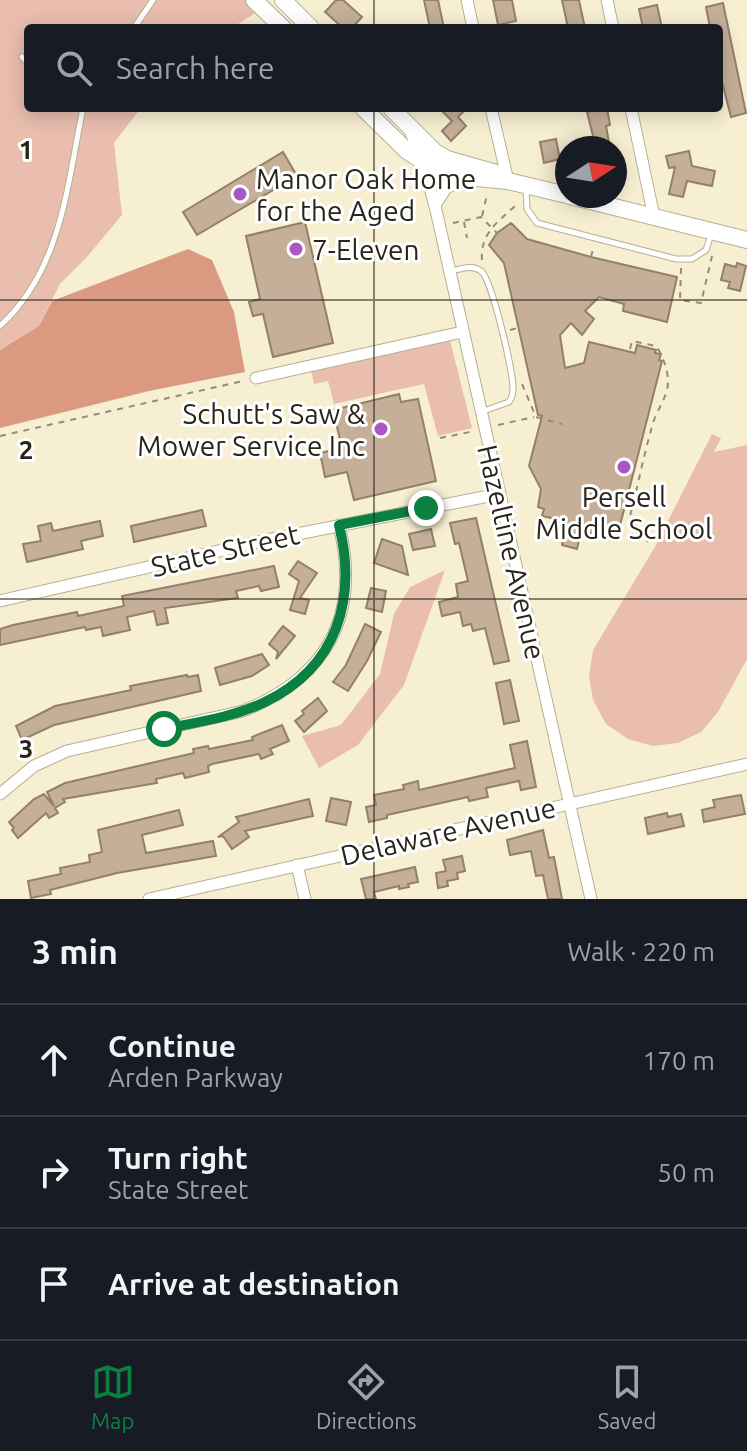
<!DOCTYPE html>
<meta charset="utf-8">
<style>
body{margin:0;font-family:Ubuntu,sans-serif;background:#242831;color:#f1f3f6}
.compass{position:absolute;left:555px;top:136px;width:72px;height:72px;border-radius:50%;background:#171b24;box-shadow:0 4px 20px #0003;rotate:78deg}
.stop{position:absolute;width:24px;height:24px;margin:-18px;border:6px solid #0b8043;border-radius:50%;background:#fff}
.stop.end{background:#0b8043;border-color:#fff;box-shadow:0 2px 8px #0008}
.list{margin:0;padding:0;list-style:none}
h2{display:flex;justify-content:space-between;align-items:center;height:104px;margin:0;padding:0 32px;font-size:34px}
h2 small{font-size:26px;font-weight:400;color:#9ea1a6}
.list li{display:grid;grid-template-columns:52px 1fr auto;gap:24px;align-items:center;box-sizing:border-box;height:112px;padding:0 32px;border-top:2px solid #363941}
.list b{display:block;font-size:30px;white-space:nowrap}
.list p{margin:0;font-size:26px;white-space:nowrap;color:#9ea1a6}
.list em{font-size:26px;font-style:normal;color:#9ea1a6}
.icon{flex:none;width:44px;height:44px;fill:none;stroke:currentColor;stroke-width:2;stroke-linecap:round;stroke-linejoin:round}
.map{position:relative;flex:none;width:747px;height:899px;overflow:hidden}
.search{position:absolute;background:#171b24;box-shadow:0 4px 20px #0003;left:24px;right:24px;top:24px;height:88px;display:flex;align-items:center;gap:20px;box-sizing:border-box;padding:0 28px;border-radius:8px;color:#9ea1a6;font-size:30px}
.sheet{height:440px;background:#171b24}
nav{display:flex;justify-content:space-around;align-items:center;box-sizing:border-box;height:112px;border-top:2px solid #363941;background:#171b24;font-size:22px;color:#9ea1a6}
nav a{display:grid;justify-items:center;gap:4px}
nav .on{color:#0b8043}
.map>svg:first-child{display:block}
</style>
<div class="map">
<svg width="747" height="899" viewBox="0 0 747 899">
<rect width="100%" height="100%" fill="#f7efd2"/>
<!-- green -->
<g fill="#e9beaf">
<path d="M0,0H250L260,10L232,28H28V108H141L114,143L122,215L86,258L60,284L39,326L0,350Z"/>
<path d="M450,340L472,428L438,436L424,384L334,404L328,381L314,384L311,371Z"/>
<path d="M712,434L721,438L714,452L747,445V659L718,712L701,732L678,743L653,746L628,739L606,724L593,700L589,676L593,650L656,545Z"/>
<path d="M445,570L404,685L358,745L319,768L302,736L341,725L380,674L394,614L410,587Z"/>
</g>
<!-- forest -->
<path fill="#db9981" d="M188,249L212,260L234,312L245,372L149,391L0,428V350L39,326L52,301Z"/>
<!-- building -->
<g fill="#c5af99" stroke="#947f6a" stroke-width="2">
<path d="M336,0H343L362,17L352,28H343L325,12Z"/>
<path d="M424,0H438L444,28H430Z"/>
<path d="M493,0H512L516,21L498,25Z"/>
<path d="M562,0H579L585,28H568Z"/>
<path d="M723,3L746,113L731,117L719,70V28H710L706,7Z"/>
<path d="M657,5L662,28H643L639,9Z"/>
<path d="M439,108H467L458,117L466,126L451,141L442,131L452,121Z"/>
<path d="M607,108L610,125L606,126L610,148H596L587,112Z"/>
<path d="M556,139L560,159L544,163L540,142Z"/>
<path d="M689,151L692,166L715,171L712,186L687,181L683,197L669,194L675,167L669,168L666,156Z"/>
<path d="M283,152L297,176L197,235L183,212Z"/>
<path d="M305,222L333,343L273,357L263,314L253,316L249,302L260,299L246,236Z"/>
<path d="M511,223L527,239L591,257L677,277L667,322L623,311L624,304L599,297L585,311L594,319L582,335L571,323L560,335L565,368L584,363L589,342L635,353L637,345L656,350L655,353L661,354L659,360L662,361L616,541L581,531L577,549L562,545L565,521L542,516L544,509L538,507L541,489L529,466L542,416L538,415L504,263L489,245L497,233Z"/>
<path d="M737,263L746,266L740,291L728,288L730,282L721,280L725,264L736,267Z"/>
<path d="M399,394L401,402L418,399L436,481L354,500L347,472L325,477L320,453L342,448L333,410Z"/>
<path d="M202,510L206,526L134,542L131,526Z"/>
<path d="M476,518L509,661L494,664L485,628L473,631L471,624L463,626L460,612L442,616L439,602L458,597L456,584L468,581L459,543L455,544L450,523Z"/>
<path d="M100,521L103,536L81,541L83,549L27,562L23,544L41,541L38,526L51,523L53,531Z"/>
<path d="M431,529L435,546L413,550L409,534Z"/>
<path d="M382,539L402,546L408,575L374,563Z"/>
<path d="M298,561L317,573L300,598L309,600L305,614L290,610L299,581L289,574Z"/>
<path d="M274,566L279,587L261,591L259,586L236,591L238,598L165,608L168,623L157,625L154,611L127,617L130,630L103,636L101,627L86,630L85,627L0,645V629L13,625L77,612L78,616L124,606L122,596Z"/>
<path d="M371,588L386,591L382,612L366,608Z"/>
<path d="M365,624L381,632L367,661L348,691L333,682L346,665Z"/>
<path d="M283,626L295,636L276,659L278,652L269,644Z"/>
<path d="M262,654L269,665L252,676L220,685L215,668Z"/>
<path d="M187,675L188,677L198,675L201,691L54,725L22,740L16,726L55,706L131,690L130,686Z"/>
<path d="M510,680L519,721L504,724L496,683Z"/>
<path d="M318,698L327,711L304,732L295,721L304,714L302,711Z"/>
<path d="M282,725L289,741L270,749L273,754L261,759L259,754L212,764L208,766L209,772L185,778L183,773L156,779L157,783L63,799L65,802L55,808L58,813L49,818L46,813L18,838L12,830L14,828L9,822L34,799L44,794L54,806L47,792L65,783L194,753L193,749L208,746L209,749L253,740L252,737Z"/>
<path d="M527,741L536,787L521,790L519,781L486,788L488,797L469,801L468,797L387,815V818L369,822L366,807L376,805L374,795L404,789L403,785L418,781L419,790L515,768L510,745Z"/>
<path d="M741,795L745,814L704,822L702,810L715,807L713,800Z"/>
<path d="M331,798L351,802L346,825L326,821Z"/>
<path d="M309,799L313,816L245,831L249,837L232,849L223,836L218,837L239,822L236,817Z"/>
<path d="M179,810L183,825L142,835L146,853L213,841L216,856L117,873L50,890L51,894L31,898L28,881L61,874L60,868L90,862L89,855L102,852L98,830Z"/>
<path d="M667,813L668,817L681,814L684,826L648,834L645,818Z"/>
<path d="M543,830L549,858L554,857L562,899H548L543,875L536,876L531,851L510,855L507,840Z"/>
<path d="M462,856L465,871L457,873L458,879L447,881L448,886L438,888L436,873L446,871L443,860Z"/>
<path d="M415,867L418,882L408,884L409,887L399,889V886L374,892L376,899H366L361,879Z"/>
</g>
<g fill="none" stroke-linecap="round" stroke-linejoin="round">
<!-- lane casing -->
<g stroke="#b6af93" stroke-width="7">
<g id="lane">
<path d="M134,28L153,0"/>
<path d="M22,57L28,63"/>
<path d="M526,190L527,209L537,223L676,259H692L706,250L711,234"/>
<path d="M451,271C461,269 472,264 481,271C492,279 514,375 513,390C512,397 512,397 509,402L481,412"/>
<path d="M0,326C62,269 67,185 83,108"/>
</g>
</g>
<!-- street casing -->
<g stroke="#b6af93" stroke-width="13">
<g id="street">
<path d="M467,0L473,28"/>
<path d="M607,0L613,28"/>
<path d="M491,108L508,181"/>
<path d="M631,108L654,217"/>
<path d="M411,133L422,158L436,210L591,899"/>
<path d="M435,205L446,188L466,178"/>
<path d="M256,378L462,332"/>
<path d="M0,601L267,540L499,494"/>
<path d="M0,794L34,766L67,751L243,711C328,677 361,614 339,525"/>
<path d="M297,865L305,899"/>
<path d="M149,899L747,764"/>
</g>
</g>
<!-- secondary casing -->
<g stroke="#b6af93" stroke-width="18">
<g id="secondary">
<path d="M254,0L283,28"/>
<path d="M283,0L311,28"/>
<path d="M363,108L407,151L444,175L508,181L567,195"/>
<path d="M391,108L435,152L447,159L496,173"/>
<path d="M570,196L747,240"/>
</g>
</g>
<!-- path -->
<g stroke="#928d79" stroke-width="2" stroke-dasharray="6 6" stroke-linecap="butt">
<path d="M482,216L487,195"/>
<path d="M464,222L467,238"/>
<path d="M453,223L481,217L497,233"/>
<path d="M591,257L593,249"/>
<path d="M482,260C480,233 498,222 517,204"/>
<path d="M681,268L680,300L701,303L712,256"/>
<path d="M510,330L518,328"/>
<path d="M630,349L632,341L656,346C663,356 668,370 668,382C668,396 657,410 653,423C644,454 638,485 630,516L648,542"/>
<path d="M522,384L536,417L562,424"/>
<path d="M498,425L534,417"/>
<path d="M0,436L243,381"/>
<path d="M440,438L475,431"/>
</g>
<!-- lane -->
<use href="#lane" stroke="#fff" stroke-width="5"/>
<!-- street -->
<use href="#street" stroke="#fff" stroke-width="11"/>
<!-- secondary -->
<use href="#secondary" stroke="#fff" stroke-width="16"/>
</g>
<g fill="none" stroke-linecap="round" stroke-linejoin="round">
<!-- route -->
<path stroke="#0b8043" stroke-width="10" d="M164,729C198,722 234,717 265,702C338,667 357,598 339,525L426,508"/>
</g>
<!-- grid -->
<path fill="none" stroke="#28261b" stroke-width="2" stroke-opacity="0.55" d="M374,0V28M374,108V899M0,300H747M0,599H747"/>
<!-- markers -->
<g fill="#aa56c4" stroke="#fff" stroke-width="3">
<circle cx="240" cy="194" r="8"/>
<circle cx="296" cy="249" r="8"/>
<circle cx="381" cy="429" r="8"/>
<circle cx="624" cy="467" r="8"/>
</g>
<g text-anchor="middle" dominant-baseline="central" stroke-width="6" stroke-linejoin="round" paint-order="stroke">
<!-- poi labels -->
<g font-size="28" fill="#28261b" stroke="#fff" text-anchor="start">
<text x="256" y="178">Manor Oak Home<tspan x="256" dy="32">for the Aged</tspan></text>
<text x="312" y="249">7-Eleven</text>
<text x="365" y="413" text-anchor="end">Schutt's Saw &amp;<tspan x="365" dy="32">Mower Service Inc</tspan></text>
<text x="624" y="496" text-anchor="middle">Persell<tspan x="624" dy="32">Middle School</tspan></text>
</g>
<!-- street labels -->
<g font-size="28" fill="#28261b" stroke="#fff">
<text transform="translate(225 550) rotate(-13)">State Street</text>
<text transform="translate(512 552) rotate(77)">Hazeltine Avenue</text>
<text transform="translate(448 831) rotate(-13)">Delaware Avenue</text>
</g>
</g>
<g font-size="26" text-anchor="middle" font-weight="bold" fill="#28261b" stroke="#fff" stroke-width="6" stroke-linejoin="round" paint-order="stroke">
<text x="26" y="159">1</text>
<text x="26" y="459">2</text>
<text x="26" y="758">3</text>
</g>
</svg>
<svg class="compass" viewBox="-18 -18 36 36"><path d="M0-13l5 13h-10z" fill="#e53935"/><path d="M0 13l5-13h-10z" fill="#9ea1a6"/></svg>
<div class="stop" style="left:164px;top:729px"></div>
<div class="stop end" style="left:426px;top:508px"></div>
<div class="search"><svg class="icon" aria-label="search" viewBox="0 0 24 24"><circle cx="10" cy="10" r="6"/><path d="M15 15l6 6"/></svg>Search here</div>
</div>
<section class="sheet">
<h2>3 min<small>Walk · 220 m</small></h2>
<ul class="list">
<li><svg class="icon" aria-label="ahead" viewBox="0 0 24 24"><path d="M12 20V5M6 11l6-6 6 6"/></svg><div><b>Continue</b><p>Arden Parkway</p></div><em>170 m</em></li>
<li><svg class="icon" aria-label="right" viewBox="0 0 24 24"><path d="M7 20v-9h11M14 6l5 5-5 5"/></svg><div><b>Turn right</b><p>State Street</p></div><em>50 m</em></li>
<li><svg class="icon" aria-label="arrive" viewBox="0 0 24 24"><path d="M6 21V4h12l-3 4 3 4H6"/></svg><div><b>Arrive at destination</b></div></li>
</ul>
</section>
<nav>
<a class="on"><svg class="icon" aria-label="map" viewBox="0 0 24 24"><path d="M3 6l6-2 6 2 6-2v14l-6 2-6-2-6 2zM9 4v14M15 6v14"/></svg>Map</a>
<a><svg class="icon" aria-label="directions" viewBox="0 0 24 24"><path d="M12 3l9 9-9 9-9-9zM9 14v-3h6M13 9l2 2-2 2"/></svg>Directions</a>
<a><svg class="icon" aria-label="saved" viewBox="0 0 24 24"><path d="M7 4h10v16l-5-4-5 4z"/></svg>Saved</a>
</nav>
